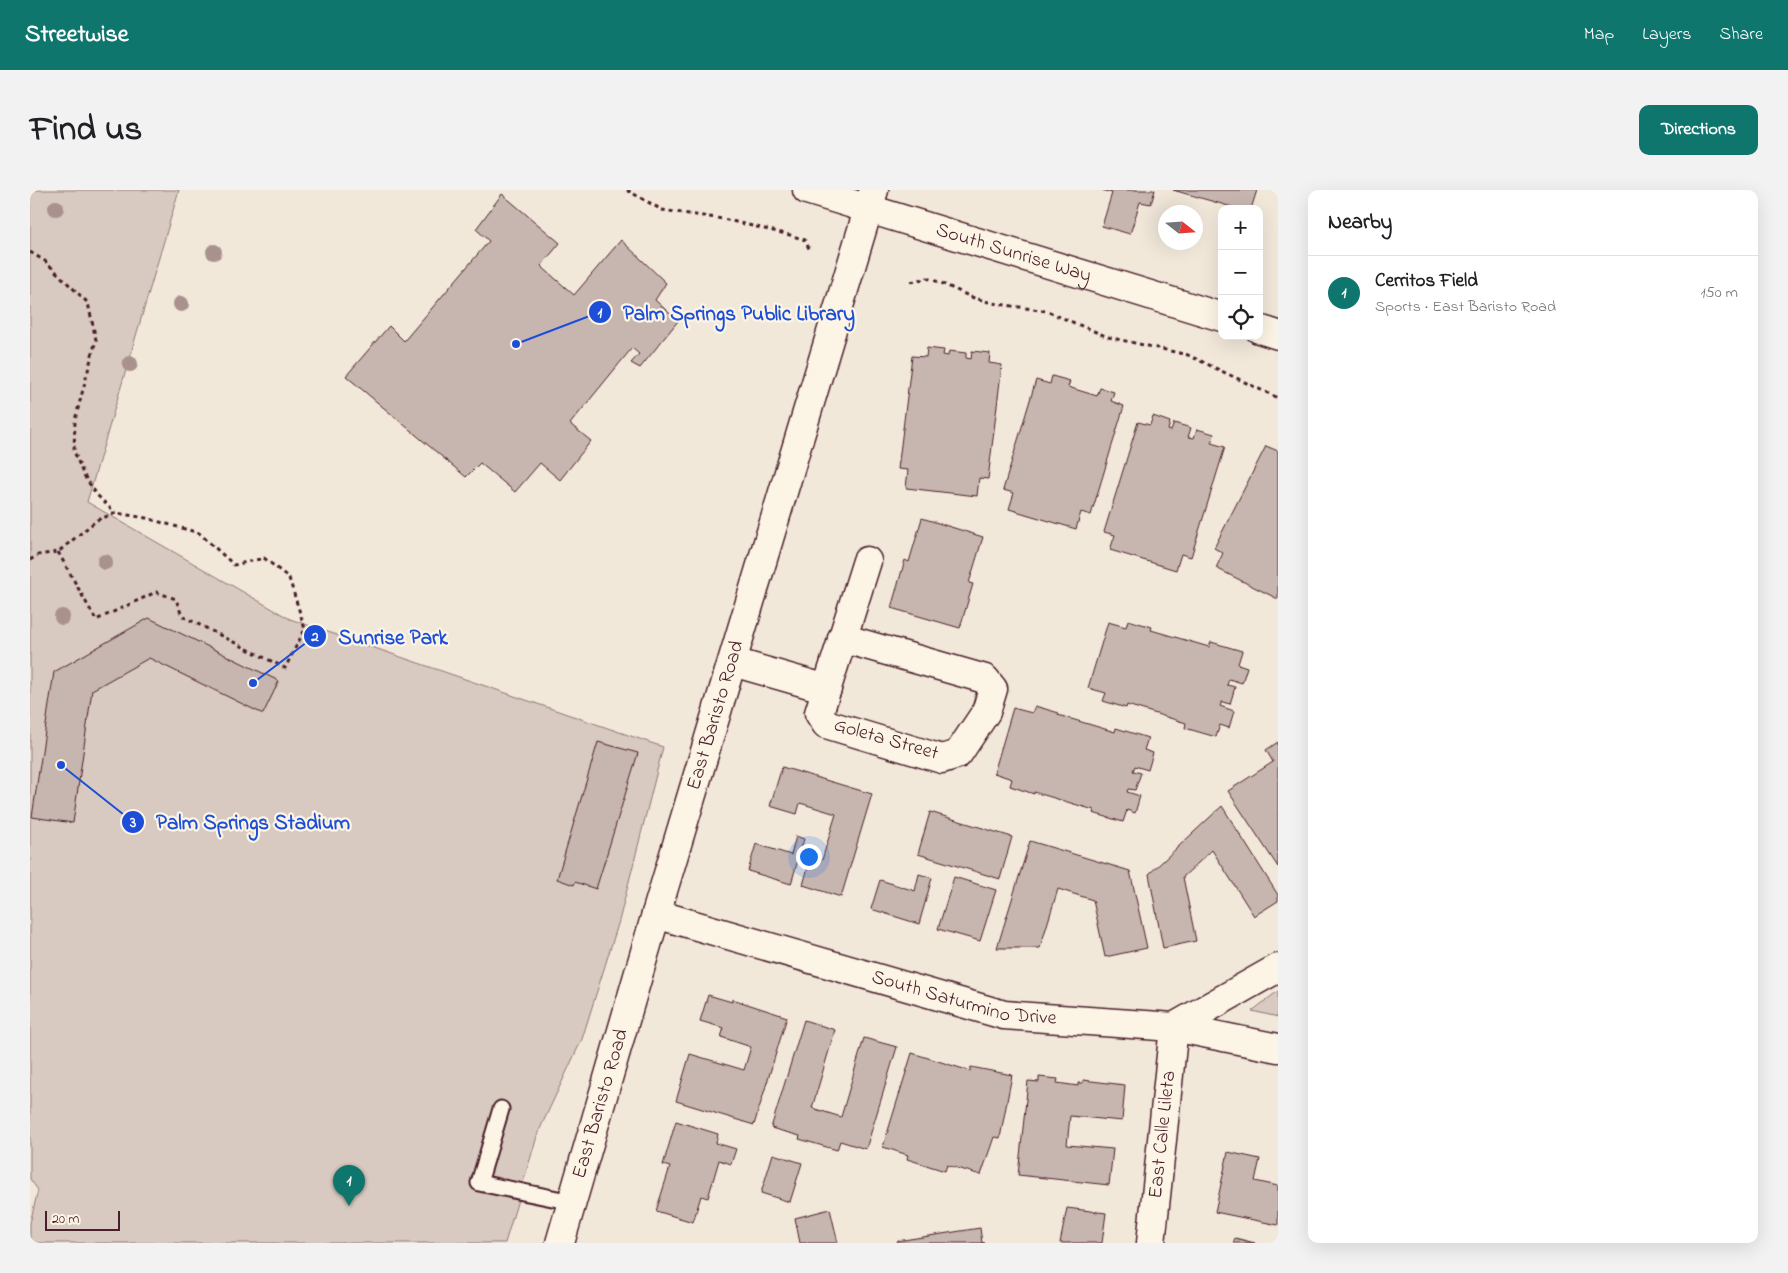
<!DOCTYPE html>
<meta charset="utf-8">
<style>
body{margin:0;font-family:"Indie Flower",sans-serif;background:#f2f2f2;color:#202124}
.controls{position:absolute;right:15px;top:15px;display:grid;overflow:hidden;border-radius:10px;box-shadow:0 5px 20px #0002}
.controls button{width:45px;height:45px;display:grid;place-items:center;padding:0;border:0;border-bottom:1px solid #e0e0e0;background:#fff;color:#202124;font:25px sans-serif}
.compass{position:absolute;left:1128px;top:15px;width:45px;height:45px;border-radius:50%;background:#fff;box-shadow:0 5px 20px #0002;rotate:107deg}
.scale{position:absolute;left:15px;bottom:12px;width:75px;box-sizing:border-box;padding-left:5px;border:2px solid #4a1f2b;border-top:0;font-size:14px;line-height:18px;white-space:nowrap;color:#4a1f2b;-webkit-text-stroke:4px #fcf5e5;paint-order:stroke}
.you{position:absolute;left:778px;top:666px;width:18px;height:18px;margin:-12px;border:4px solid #fff;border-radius:50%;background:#1a73e8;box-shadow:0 0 0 8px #1a73e833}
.badge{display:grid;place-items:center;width:32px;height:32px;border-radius:50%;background:#0f766e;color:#fff;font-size:16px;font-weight:700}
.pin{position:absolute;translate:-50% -41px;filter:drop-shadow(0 1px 2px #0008)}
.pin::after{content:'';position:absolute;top:26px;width:18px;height:15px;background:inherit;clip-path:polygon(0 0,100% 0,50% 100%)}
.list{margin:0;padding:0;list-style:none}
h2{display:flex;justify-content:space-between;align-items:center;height:65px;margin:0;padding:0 20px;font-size:21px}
h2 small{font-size:16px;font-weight:400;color:#757577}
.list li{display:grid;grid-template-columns:32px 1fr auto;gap:15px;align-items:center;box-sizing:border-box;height:75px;padding:0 20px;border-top:1px solid #e0e0e0}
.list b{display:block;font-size:19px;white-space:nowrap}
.list p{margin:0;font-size:16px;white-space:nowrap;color:#757577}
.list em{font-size:16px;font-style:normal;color:#757577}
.icon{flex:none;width:28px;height:28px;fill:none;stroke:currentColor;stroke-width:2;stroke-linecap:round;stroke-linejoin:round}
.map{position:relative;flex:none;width:1248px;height:1053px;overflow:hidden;border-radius:10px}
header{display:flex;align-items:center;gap:30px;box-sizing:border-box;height:70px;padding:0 25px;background:#0f766e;color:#fff}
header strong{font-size:24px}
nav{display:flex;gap:28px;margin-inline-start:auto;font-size:18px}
.intro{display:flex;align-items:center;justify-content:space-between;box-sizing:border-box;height:120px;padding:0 30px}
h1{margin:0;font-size:35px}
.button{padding:12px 22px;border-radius:10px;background:#0f766e;color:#fff;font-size:18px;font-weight:700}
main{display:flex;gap:30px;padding:0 30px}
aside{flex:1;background:#fff;border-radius:10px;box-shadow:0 5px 20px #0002}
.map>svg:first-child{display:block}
</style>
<header>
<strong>Streetwise</strong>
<nav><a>Map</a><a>Layers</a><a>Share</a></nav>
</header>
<div class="intro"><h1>Find us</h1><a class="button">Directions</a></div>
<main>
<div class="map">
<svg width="1248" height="1053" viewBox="0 0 1248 1053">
<rect width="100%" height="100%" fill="#f1e8da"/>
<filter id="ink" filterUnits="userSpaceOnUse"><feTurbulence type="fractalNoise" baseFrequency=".02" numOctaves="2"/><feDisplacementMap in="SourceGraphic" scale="10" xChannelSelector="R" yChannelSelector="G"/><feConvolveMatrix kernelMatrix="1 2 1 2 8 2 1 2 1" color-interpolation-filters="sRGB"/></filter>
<g filter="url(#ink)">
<!-- green -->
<g fill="#d8cac0" stroke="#917476">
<path d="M0,0H149L57,312L260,429L633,557L589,731L552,849L508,943L475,1053H0V1033L8,1000L0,989Z"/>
<path d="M1248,801V827L1222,821Z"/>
</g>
<!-- building -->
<g fill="#c7b6af" stroke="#4a1f2b">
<path d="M1072,0H1125L1121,14L1110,12L1100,44L1072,36L1082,3Z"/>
<path d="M1143,0H1227L1221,19H1209Z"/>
<path d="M472,4L530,53L511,76L544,105L591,50L636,93L625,110L648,131L610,178L601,173L609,164L602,158L540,234L561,251L530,290L510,273L485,302L450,273L436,287L316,186L359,136L374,151L459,51L446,39Z"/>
<path d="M897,158L914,160L913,165L918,166L919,161L936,163V168L941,169L942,161L960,163L959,173L972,175L958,289L949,288L947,306L876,298L878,280L868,279L882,166L896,167Z"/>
<path d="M1022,186L1040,191L1038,197L1067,206L1070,198L1084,202L1081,211L1094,216L1061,325L1051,322L1046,339L979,319L984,303L973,300L1006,190L1020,194Z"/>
<path d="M1123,226L1140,232L1138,240L1141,241L1144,233L1161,238L1158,247L1164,248L1167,239L1184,244L1181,253L1195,257L1161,367L1151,364L1146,380L1080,360L1085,345L1074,342L1108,232L1120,235Z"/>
<path d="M1236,256L1248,261V409L1186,378L1193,363L1184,358Z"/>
<path d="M892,328L953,347L939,393L943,394L930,438L861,418L875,370L879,372Z"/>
<path d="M119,428L249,491L233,524L119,468L62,500L43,633L2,627L24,482Z"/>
<path d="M1098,430L1122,437L1121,440L1179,457L1181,452L1212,461L1208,474L1217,477L1212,493L1199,489L1197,495L1205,497L1200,514L1192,512L1190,516L1204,521L1199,538L1190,535L1186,547L1155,538L1156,533L1097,515L1096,518L1073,511L1076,503L1058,498L1078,432L1096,437Z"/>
<path d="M1005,516L1029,523L1028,525L1085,542L1086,538L1118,548L1114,560L1123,563L1118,580L1105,576L1103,581L1111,583L1105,600L1098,599L1097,602L1110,606L1105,623L1097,620L1093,632L1063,623L1064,620L1004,602V604L980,596L982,589L964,583L983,518L1002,523Z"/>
<path d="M568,552L608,563L566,699L545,692L544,695L527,689Z"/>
<path d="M1248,552V677L1198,601L1243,572L1236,560Z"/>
<path d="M752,577L842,604L811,707L773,695L781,667L792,670L806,624L770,613L767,624L740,616Z"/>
<path d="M1192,616L1248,705V711L1224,726L1182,660L1153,687L1166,751L1133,758L1119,684Z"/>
<path d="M900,622L982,647L970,689L888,664Z"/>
<path d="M766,646L774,649L761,694L718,681L726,654L761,665Z"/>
<path d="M1000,651L1100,681L1117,758L1075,767L1063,710L1028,699L1010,758H967Z"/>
<path d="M889,684L902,688L889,734L841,719L850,690L885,701Z"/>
<path d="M924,687L966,700L950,751L908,739Z"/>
<path d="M678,805L702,812V809L757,827L724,935L646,911L660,864L714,880L721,857L691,847L694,838L670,831Z"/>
<path d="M774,830L805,840L782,918L811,927L834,848L867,857L836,959L810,951L807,960L769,949L770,946L741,938Z"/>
<path d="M882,863L940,881L941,877L982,885L970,948L964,947L951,985L917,975L915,981L877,969L878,965L853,957Z"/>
<path d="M1009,887L1028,889L1027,893L1048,896V893H1053V890L1095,895L1092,931L1040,926L1037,955L1083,959L1079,995L988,985L998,891L1009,892Z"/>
<path d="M646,931L688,944L686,953L706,959L701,974L689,970L678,1008L671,1006L663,1032L626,1021L640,977L633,975Z"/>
<path d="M1198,962L1230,969L1225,991L1248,996V1035L1185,1022Z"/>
<path d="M743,964L772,973L760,1012L731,1003Z"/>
<path d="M1037,1018L1076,1023L1072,1053H1030Z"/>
<path d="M800,1019L808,1053H770L765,1028Z"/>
<path d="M950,1038L952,1053H955H868L867,1051Z"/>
<path d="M1205,1048L1225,1053H1203Z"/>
</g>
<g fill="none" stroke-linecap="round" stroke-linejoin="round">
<!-- lane casing -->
<g stroke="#4a1f2b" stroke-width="19">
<path id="lane" d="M471,919L449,993L542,1012"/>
</g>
<!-- street casing -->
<g stroke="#4a1f2b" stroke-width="31">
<g id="street">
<path d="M812,448L955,489L963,499L956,522L928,564L912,569L796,534L789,523L837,371"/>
<path d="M703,472L797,499"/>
<path id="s1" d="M626,724L974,825L1144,837L1248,858"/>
<path id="s2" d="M1121,1053L1144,837L1248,778"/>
</g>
</g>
<!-- secondary casing -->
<g stroke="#4a1f2b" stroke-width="31">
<g id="secondary">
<path id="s3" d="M777,0L1192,127"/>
<path d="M1229,139L1248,145"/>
<path id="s4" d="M530,1053L626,724L844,0"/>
</g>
</g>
<!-- path -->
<g stroke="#4a1f2b" stroke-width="3" stroke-dasharray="4 4" stroke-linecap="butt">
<path d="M597,0L632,20L693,29L760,45L775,50L780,61"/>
<path d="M0,62L15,71L58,113L66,150L45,230L44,261L53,284L67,305L85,323"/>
<path d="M881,92L897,88L909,92L941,107L962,113L1016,121L1078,147L1158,165L1248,208"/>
<path d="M0,370L8,365L28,362L67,330L86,323L116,328L169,343L204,375L234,368L259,388L275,439L255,478L152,426L146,409L126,402L66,430L28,362"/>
</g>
<!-- lane -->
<use href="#lane" stroke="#fcf5e5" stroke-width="15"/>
<!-- street -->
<use href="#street" stroke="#fcf5e5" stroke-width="28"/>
<!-- secondary -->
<use href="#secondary" stroke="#fcf5e5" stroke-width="28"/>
</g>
<!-- trees -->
<g fill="#a9918e">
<circle cx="26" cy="18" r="8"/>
<circle cx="184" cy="62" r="8"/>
<circle cx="151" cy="114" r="8"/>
<circle cx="100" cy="174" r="8"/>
<circle cx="75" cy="372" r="8"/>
<circle cx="32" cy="427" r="8"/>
</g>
</g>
<g text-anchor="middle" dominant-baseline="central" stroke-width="4.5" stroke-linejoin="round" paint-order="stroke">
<!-- street labels -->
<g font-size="20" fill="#4a1f2b" stroke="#fcf5e5">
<text stroke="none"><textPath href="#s3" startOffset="216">South Sunrise Way</textPath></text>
<text stroke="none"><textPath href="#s4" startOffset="550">East Baristo Road</textPath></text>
<text transform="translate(856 550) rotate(16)">Goleta Street</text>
<text stroke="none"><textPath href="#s1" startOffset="320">South Saturmino Drive</textPath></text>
<text stroke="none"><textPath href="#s4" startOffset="145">East Baristo Road</textPath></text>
<text stroke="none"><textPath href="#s2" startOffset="109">East Calle Lileta</textPath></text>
</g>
</g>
<!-- callouts -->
<path fill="none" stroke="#1d4ed8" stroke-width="2" d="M486 154L570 122M223 493L285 446M31 575L103 632"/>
<g fill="#1d4ed8" stroke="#fcf5e5" stroke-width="2">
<circle cx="486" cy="154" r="5"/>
<circle cx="223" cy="493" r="5"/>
<circle cx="31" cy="575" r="5"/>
<circle cx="570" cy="122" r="12"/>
<circle cx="285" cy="446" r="12"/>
<circle cx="103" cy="632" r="12"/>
</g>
<g font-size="15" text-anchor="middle" font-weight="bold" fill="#fff">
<text x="570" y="127">1</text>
<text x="285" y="451">2</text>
<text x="103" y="637">3</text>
</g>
<g font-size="21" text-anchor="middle" font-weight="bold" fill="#1d4ed8" stroke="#fcf5e5" stroke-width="4.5" stroke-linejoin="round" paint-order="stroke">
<text x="709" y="130">Palm Springs Public Library</text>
<text x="363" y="454">Sunrise Park</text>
<text x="223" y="639">Palm Springs Stadium</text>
</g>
</svg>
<div class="controls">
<button>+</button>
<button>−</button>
<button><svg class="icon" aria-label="locate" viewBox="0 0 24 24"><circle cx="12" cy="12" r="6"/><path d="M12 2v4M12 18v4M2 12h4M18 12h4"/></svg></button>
</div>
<svg class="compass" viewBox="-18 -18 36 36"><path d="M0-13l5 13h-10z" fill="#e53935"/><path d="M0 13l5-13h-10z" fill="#757577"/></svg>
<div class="scale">20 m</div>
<div class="you"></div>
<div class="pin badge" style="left:319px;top:1016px">1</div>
</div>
<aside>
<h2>Nearby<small></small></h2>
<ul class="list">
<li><span class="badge">1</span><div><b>Cerritos Field</b><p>Sports · East Baristo Road</p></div><em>150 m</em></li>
</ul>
</aside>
</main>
